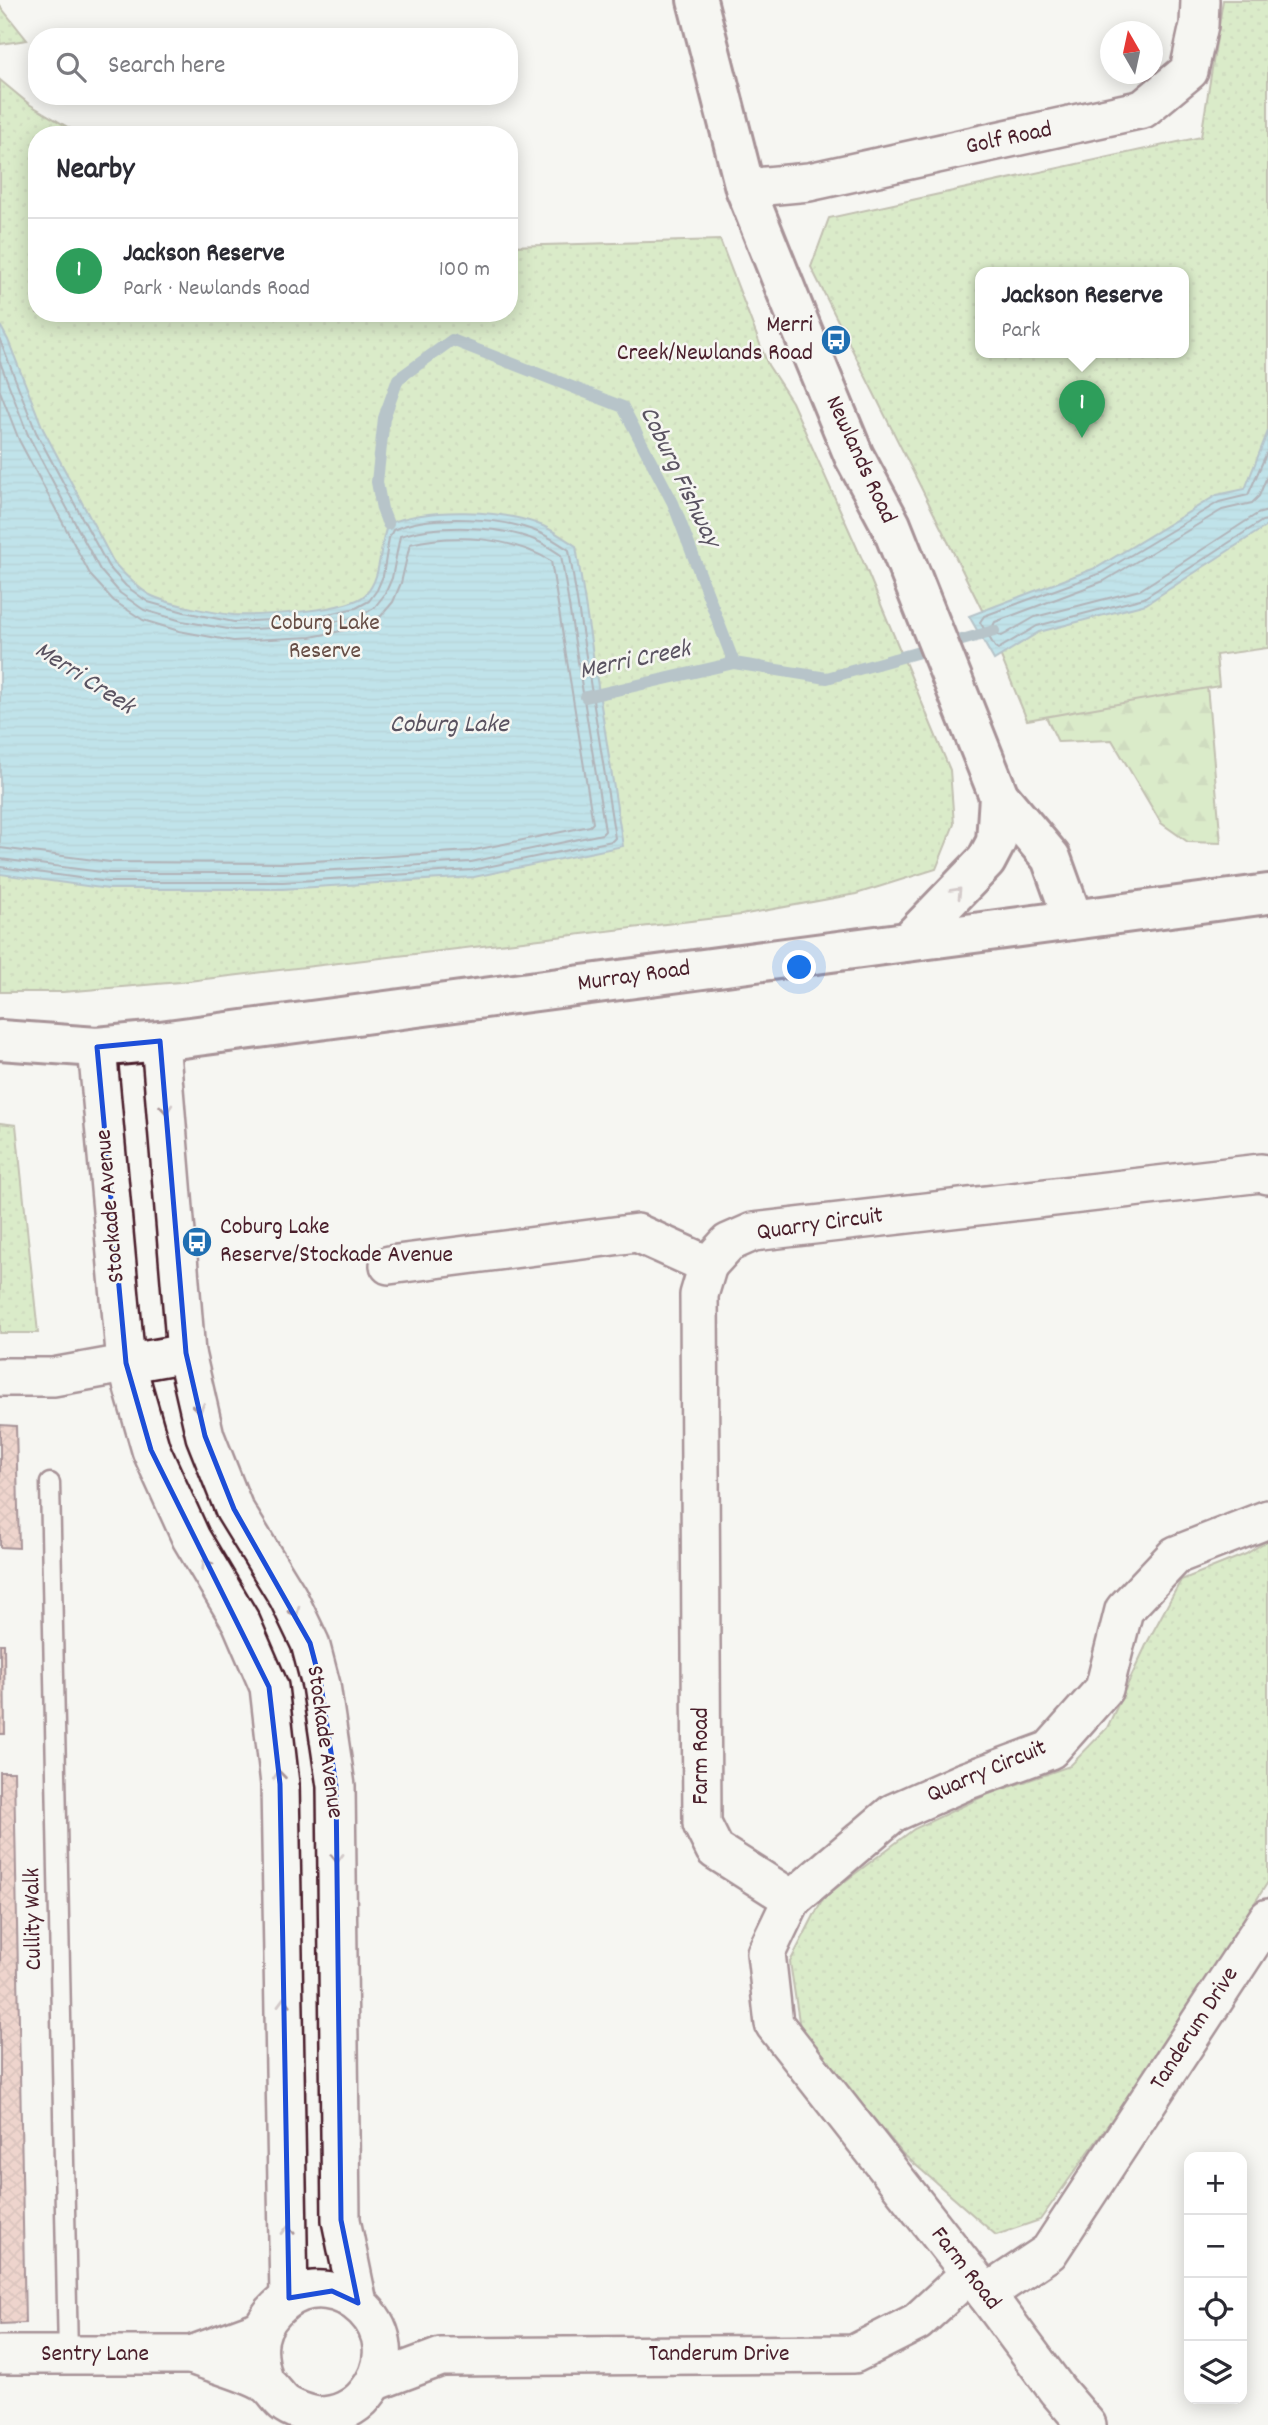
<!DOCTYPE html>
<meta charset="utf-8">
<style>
body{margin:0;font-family:Dekko,sans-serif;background:#f2f2f3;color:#2b2b33}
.controls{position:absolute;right:21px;bottom:21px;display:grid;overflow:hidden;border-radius:14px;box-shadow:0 4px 18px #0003}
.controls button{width:63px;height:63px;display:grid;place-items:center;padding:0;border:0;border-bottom:2px solid #e1e1e2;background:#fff;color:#2b2b33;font:35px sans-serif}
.compass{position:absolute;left:1100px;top:21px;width:63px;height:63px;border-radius:50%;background:#fff;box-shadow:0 4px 18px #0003;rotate:351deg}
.you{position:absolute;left:800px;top:968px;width:24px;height:24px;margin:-18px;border:5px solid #fff;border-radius:50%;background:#1a73e8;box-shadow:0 0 0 10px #1a73e833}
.badge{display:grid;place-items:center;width:46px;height:46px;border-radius:50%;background:#ea580c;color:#fff;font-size:23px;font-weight:700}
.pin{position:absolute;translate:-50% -58px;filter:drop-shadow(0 2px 4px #0008)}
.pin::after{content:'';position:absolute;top:37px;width:24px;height:21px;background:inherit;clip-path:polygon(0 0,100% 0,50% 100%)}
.popup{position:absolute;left:975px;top:267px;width:214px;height:91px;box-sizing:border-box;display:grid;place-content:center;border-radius:14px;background:#fff;filter:drop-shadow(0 2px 5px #0005);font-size:23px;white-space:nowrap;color:#7c7c81}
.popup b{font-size:26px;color:#2b2b33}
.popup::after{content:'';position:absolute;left:50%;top:100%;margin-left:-14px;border:14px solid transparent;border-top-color:#fff}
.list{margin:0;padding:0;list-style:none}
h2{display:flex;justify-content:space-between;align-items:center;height:91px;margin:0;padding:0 28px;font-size:30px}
h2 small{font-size:23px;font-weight:400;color:#7c7c81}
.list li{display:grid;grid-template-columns:46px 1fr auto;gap:21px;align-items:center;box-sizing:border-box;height:105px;padding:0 28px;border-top:2px solid #e1e1e2}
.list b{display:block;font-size:26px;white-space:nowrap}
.list p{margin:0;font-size:23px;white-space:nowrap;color:#7c7c81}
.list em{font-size:23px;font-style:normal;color:#7c7c81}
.icon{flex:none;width:38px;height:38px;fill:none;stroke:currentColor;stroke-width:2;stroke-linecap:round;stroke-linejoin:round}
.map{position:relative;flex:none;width:1268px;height:2425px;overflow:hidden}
.search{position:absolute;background:#fff;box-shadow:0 4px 18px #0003;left:28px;top:28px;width:490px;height:77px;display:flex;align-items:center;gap:18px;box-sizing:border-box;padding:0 24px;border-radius:28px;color:#7c7c81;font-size:26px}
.panel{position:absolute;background:#fff;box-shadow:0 4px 18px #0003;left:28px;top:126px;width:490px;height:196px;border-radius:28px}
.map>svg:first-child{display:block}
</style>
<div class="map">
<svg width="1268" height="2425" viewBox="0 0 1268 2425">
<defs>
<pattern id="forest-firs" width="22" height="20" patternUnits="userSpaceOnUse" patternTransform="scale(1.75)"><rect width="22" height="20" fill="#b9dd98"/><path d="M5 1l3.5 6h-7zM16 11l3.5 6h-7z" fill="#a1bd83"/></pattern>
<pattern id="park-dots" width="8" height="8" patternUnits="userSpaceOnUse" patternTransform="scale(1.75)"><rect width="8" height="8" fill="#b9dd98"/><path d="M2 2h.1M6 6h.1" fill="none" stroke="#a1bd83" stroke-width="1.8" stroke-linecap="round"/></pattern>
<pattern id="water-rules" width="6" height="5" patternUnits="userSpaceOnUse" patternTransform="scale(1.75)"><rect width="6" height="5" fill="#7fccdf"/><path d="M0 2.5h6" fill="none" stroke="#6fafc0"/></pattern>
<pattern id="building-cross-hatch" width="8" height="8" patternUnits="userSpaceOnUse" patternTransform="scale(1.75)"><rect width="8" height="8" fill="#e5ac9f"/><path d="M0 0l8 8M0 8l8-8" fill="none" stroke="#bc8b82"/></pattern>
</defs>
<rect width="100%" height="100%" fill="#f6f6f2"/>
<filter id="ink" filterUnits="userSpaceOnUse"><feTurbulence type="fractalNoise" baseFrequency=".0143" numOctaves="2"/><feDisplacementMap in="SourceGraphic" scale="14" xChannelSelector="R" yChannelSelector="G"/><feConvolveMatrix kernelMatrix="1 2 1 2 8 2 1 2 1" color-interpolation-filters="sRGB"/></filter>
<g filter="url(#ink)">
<!-- forest -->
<path fill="url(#forest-firs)" stroke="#827e62" stroke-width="2" d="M1204,652L1221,843L1188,842L1161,823L1112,740L1058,742L1026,675Z"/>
<!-- park -->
<g fill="url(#park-dots)" stroke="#827e62" stroke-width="2" fill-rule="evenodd">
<path d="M1223,0H1268V648L1216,655L1219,686L1027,720L982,610L811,267L829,218L1201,137ZM981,272H1184V352H981Z"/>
<path d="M0,6L27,40L0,44Z"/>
<path d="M0,80L29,104L81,135H37V313H509V246L720,240L768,365L792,402L862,559L950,770L954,824L936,869L856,894L741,915L180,982L63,992H0Z"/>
<path d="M0,1123L16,1125L38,1333H0Z"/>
<path d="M1268,1540V1882L1147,2070L1040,2220L996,2235L902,2153L800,2028L790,1962L823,1898L914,1829L986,1795L1070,1766L1107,1728L1148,1641L1181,1580L1246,1554Z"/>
</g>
<!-- water -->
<g fill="url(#water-rules)" stroke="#6a8797" stroke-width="2">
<path d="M0,325L8,340L43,429L114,563C124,574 136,587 150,595C167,604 214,613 234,615C258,616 349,611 365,595C383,578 378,545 388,524C427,507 503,509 543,526C554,531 565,539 576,546L623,846L474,877L283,889H108L0,874Z"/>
<path d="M1268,431V525L1146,604L1039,632L994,660L969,616L1098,567L1217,495L1245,489Z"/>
</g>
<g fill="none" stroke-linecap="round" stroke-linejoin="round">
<!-- shore -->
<g stroke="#5f6473" stroke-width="2">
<path d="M0,340L36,432L108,566L126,586L148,602L184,612L234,622L310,618L356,608L369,601L377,590L383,576L389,538L393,530C430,513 503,517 540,533C550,537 560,544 569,550L615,838L612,841L472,870L283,882H108L0,867"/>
<path d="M0,362L28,435L100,570L120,593L144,610L182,621L234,630L310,626L359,617L374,608L385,594L392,578L400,536C438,524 499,525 537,541C545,544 553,550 561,555L605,831L602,834L471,862L283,873H109L0,859"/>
<path d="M0,391L19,440L91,576L114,601L143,620L179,631L233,641L311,637L361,627L381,616L393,602L401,583L410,544C455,533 510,537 551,561L593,823L590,826L470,851L282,863L110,862L0,848"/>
<path d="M1268,450L1248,495L1219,502L1101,573L984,616L980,622L995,647L998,649L1037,626L1144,598L1262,521L1268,520"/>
<path d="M1268,474L1259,496L1252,503L1222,510L1104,581L995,622L993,626L998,635L1002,636L1035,617L1140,590L1257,514L1268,511"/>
</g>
<!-- stream -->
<g stroke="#6a8797" stroke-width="12">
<path d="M388,524L382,509L377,482L384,418L398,379L452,340L623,407L673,503L734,663"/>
<path d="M586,697L734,663L827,678L994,631"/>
</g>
</g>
<!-- building -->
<g fill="url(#building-cross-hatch)" stroke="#4a1f2b" stroke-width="2">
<path d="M0,1425L16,1426L19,1548L0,1547Z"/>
<path d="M0,1644H4L5,1734H0Z"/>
<path d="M0,1772H14L25,2323L0,2324Z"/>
</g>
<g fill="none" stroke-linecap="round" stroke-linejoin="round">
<!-- service casing -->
<g stroke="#4a1f2b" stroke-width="23">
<path id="service" d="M50,1483L68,2355"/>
</g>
<!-- minor casing -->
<g stroke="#4a1f2b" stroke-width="42">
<g id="minor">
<path d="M745,188L809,182L1143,109L1189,71L1199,25L1200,0"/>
<path d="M160,1041L186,1353L205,1436L234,1509L288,1597L310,1643L321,1685L336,1786L341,2220L358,2303"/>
<path d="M97,1047L126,1363L151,1450L191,1538L241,1622L269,1687L280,1784L289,2298"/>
<path d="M389,1265L637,1233L708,1265L728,1243L753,1232L1261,1173L1268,1175"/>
<path d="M708,1265L699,1295L702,1824L715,1850L792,1899L766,1953L774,2024L986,2294L1057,2390L1087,2425"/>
<path d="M0,1377H53L186,1353"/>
<path d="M792,1899L893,1813L963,1782L1050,1750L1104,1689L1124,1610L1176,1555L1268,1519"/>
<path d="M986,2294L1049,2252L1268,1918"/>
<path d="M0,2355H191L262,2329"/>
<path d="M191,2355C209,2362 252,2374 266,2384C273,2389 278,2398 284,2403C291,2409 310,2415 319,2416C337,2416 355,2408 366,2394C417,2332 337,2261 284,2302C255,2325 254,2350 265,2383"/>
<path d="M377,2381L441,2357L854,2354L917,2322L969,2274"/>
</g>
</g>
<!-- tertiary casing -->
<g stroke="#4a1f2b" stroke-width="44">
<g id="tertiary">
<path d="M697,0L745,188L802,330L854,456L891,525L999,796L1051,858L1073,919"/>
<path d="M909,941L986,861L996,842L999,796"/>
</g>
</g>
<!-- secondary casing -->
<g stroke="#4a1f2b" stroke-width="44">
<path id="secondary" d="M0,1040L97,1047L160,1041L1268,894"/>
</g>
<!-- service -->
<use href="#service" stroke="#f6f6f2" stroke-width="18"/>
<!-- minor -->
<use href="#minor" stroke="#f6f6f2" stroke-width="37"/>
<!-- tertiary -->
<use href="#tertiary" stroke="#f6f6f2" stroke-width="38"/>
<!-- secondary -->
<use href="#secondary" stroke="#f6f6f2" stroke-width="38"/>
</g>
<!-- one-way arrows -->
<defs><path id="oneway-chevron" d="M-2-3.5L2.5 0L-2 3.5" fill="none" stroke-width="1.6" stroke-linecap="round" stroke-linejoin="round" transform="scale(1.75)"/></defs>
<g stroke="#a99598">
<use href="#oneway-chevron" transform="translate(957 892) rotate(-46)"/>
<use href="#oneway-chevron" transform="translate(166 1109) rotate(85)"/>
<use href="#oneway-chevron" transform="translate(199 1408) rotate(77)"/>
<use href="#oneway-chevron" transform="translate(206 1564) rotate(-121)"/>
<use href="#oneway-chevron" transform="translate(295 1612) rotate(64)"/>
<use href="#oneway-chevron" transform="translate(279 1775) rotate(-96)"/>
<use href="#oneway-chevron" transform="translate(337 1858) rotate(89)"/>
<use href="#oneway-chevron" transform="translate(284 2002) rotate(-91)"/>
<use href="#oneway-chevron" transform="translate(288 2230) rotate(-91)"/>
</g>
</g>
<!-- marked area -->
<path d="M0 0H1268V2425H0ZM160,1041L186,1353L205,1436L234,1509L310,1643L321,1685L336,1786L341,2220L358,2303L332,2291L289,2298L280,1784L269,1687L151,1450L126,1363L97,1047Z" fill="#f6f6f2" fill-opacity=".55" fill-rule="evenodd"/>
<path fill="none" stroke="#1d4ed8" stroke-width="5" stroke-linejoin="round" d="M160,1041L186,1353L205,1436L234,1509L310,1643L321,1685L336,1786L341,2220L358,2303L332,2291L289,2298L280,1784L269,1687L151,1450L126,1363L97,1047Z"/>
<!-- icons -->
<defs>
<g id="bus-disc" transform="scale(1.575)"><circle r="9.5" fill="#1f6fb2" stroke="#f6f6f2"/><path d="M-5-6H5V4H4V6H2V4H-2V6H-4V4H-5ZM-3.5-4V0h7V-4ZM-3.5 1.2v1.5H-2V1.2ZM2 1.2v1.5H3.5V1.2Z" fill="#fff"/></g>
</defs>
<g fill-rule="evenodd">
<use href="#bus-disc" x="836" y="340"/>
<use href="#bus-disc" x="197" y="1242"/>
</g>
<g text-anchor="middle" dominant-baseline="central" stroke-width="5" stroke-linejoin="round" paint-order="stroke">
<!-- street labels -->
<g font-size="24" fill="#4a1f2b" stroke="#f6f6f2">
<text transform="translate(1009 139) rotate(-12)">Golf Road</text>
<text transform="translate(860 460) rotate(65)">Newlands Road</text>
<text transform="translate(634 977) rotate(-8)">Murray Road</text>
<text transform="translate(111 1206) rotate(-95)">Stockade Avenue</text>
<text transform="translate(820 1225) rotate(-8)">Quarry Circuit</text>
<text transform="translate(324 1742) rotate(82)">Stockade Avenue</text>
<text transform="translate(702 1756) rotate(-90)">Farm Road</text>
<text transform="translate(987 1772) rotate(-23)">Quarry Circuit</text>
<text transform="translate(34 1919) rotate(-91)">Cullity Walk</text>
<text transform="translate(1195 2029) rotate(-57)">Tanderum Drive</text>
<text transform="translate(965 2269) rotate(52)">Farm Road</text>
<text x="95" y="2355">Sentry Lane</text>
<text x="719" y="2355">Tanderum Drive</text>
</g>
<!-- poi labels -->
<g font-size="24" fill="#4a1f2b" stroke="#f6f6f2" text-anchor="end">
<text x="813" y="326">Merri<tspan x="813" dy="28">Creek/Newlands Road</tspan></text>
<text x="220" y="1228" text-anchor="start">Coburg Lake<tspan x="220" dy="28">Reserve/Stockade Avenue</tspan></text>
</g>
<!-- park labels -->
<g font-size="24" fill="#664e46" stroke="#f6f6f2">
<text x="325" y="624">Coburg Lake<tspan x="325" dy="28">Reserve</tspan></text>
</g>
<!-- water labels -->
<g font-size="26" font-style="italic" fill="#5a5361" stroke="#f6f6f2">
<text transform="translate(679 477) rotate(64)">Coburg Fishway</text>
<text transform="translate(635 661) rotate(-12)">Merri Creek</text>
<text transform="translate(84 679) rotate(33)">Merri Creek</text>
<text x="449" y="725">Coburg Lake</text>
</g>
</g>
</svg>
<div class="controls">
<button>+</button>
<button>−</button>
<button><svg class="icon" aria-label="locate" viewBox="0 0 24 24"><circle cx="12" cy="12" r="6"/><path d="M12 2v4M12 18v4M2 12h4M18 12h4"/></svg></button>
<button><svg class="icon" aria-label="layers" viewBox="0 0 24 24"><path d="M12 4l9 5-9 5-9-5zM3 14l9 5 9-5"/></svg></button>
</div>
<svg class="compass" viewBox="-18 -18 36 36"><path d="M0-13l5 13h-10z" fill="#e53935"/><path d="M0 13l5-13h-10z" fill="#7c7c81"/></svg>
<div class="you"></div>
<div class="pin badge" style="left:1082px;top:438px;background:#2e9e5b">1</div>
<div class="popup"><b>Jackson Reserve</b>Park</div>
<div class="search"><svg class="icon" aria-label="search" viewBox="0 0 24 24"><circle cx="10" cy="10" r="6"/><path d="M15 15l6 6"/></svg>Search here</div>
<section class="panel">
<h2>Nearby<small></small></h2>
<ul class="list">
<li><span class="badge" style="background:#2e9e5b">1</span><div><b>Jackson Reserve</b><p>Park · Newlands Road</p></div><em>100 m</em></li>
</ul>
</section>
</div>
